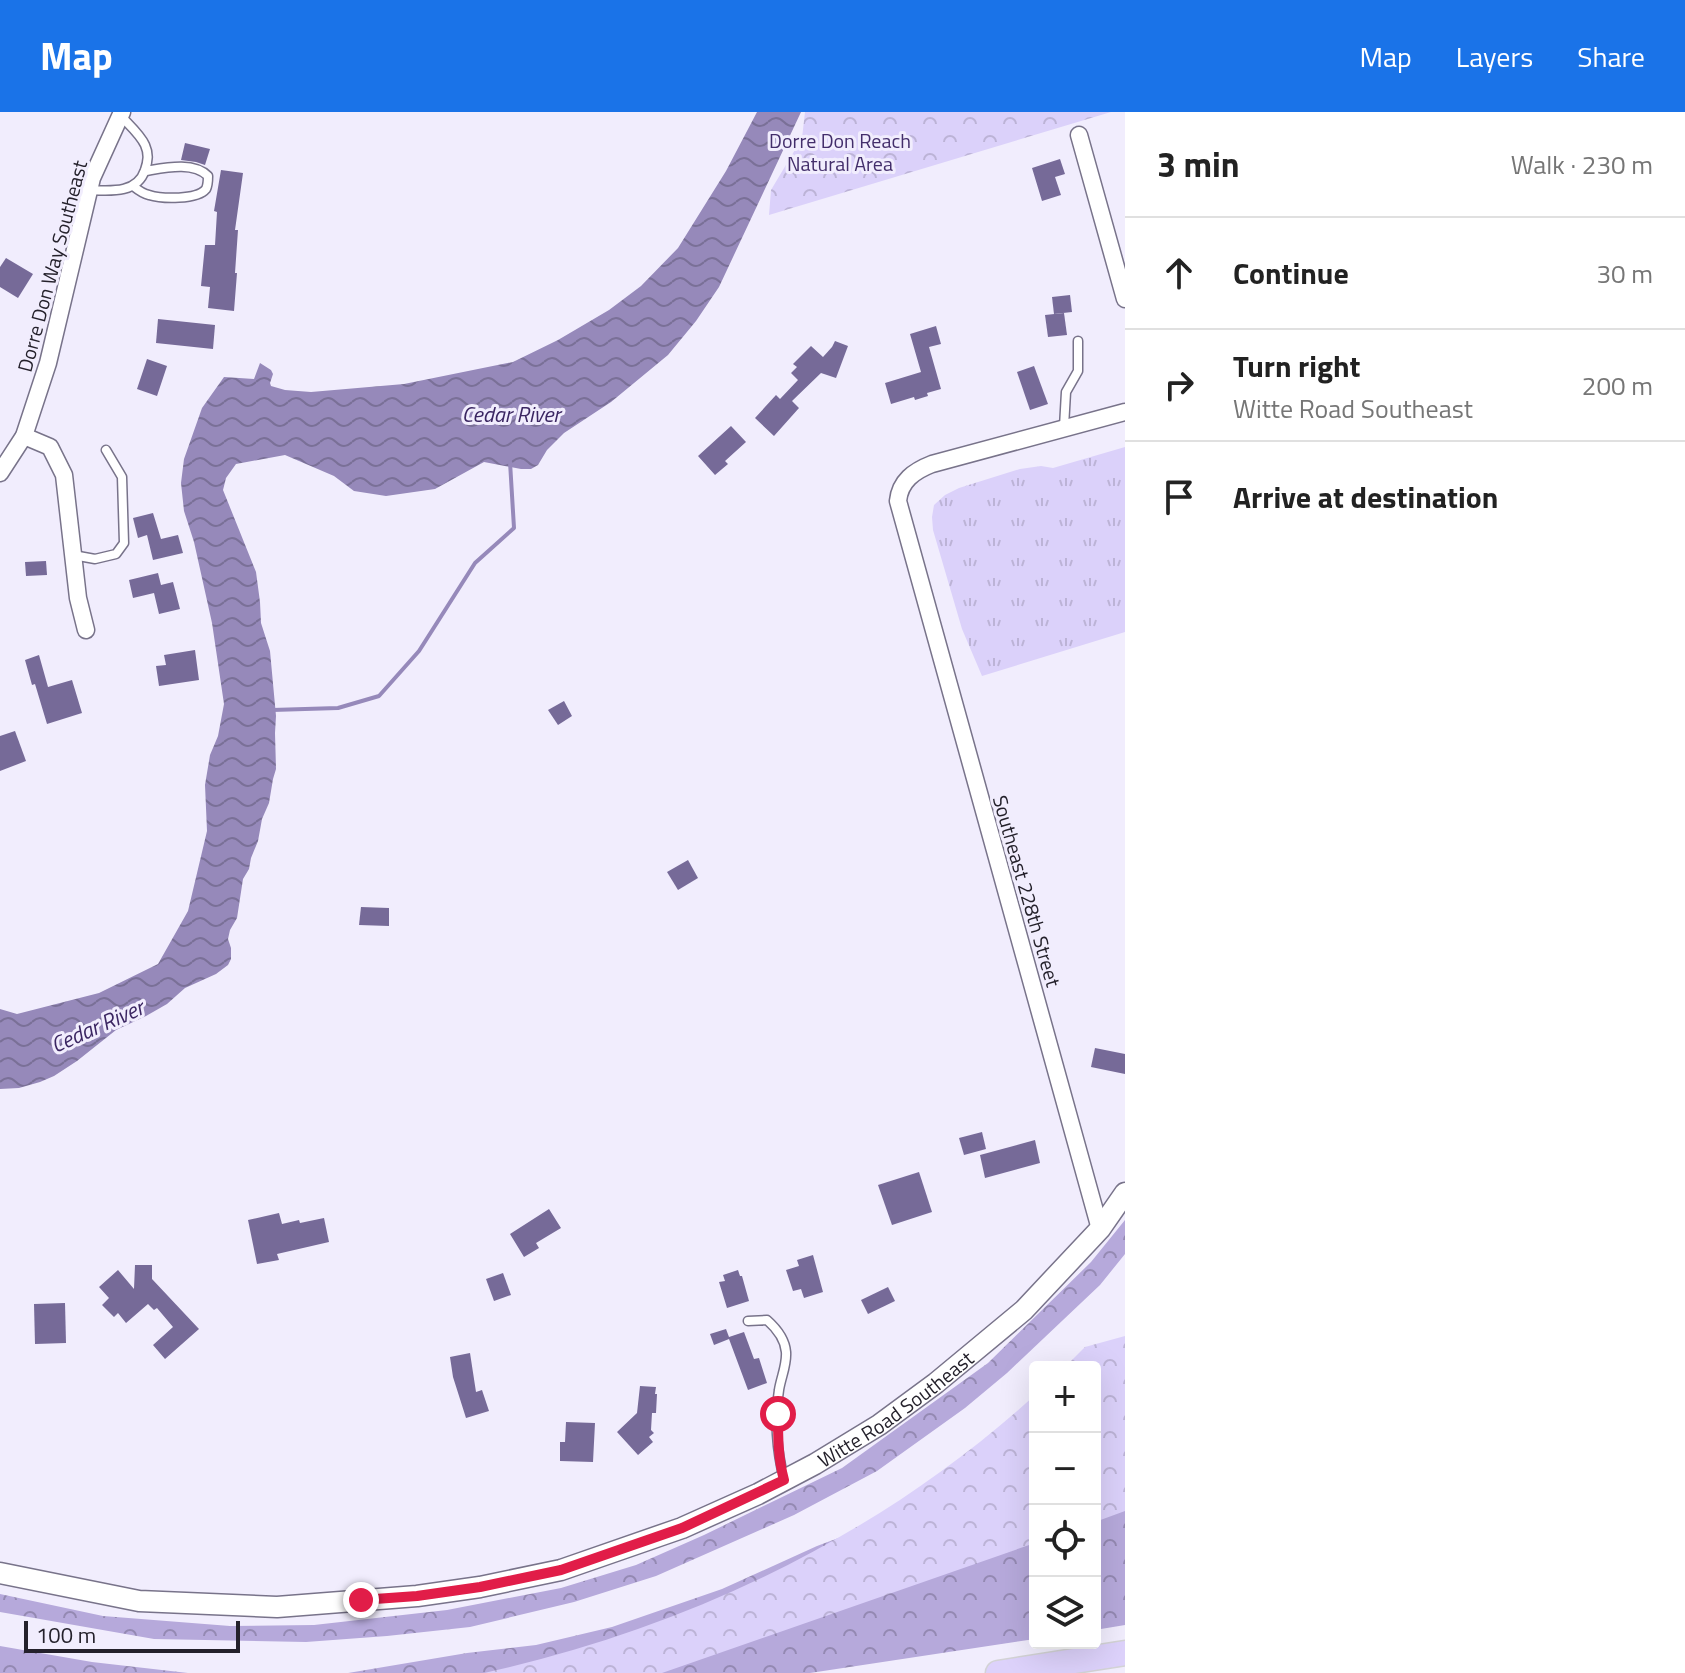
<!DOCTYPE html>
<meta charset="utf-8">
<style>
body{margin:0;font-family:"Titillium Web",sans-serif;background:#f6f6f6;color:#222}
.controls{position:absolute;right:24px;bottom:24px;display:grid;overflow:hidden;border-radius:8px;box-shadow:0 8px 32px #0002}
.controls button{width:72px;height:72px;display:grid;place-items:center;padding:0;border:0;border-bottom:2px solid #e0e0e0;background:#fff;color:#222;font:40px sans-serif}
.scale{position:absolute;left:24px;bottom:20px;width:216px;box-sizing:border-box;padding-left:8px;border:4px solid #24212b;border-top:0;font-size:22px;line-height:28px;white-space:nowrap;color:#24212b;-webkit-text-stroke:6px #f1edfd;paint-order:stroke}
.stop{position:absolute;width:24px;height:24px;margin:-18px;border:6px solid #e11d48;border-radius:50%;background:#fff}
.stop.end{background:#e11d48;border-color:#fff;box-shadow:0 2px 8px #0008}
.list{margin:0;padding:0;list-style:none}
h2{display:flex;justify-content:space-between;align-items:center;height:104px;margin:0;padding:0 32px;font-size:34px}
h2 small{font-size:26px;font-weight:400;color:#767676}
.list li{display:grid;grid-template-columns:52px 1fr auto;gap:24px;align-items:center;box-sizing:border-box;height:112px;padding:0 32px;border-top:2px solid #e0e0e0}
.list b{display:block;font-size:30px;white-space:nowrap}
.list p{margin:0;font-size:26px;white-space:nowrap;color:#767676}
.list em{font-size:26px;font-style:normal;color:#767676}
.icon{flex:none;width:44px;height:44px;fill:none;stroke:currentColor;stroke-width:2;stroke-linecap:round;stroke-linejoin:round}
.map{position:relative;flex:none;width:1125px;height:1561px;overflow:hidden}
header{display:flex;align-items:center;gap:48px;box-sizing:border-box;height:112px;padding:0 40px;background:#1a73e8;color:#fff}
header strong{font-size:38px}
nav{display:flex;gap:44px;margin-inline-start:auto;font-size:28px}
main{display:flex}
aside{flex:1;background:#fff}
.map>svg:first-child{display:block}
</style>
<header>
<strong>Map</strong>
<nav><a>Map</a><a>Layers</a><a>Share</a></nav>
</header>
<main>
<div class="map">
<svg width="1125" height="1561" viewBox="0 0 1125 1561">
<defs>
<pattern id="grass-tufts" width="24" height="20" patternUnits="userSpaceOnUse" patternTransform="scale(2)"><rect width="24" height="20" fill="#dbd1fa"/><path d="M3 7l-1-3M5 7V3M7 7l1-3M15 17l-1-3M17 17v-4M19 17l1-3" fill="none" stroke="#bcb3d6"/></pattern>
<pattern id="forest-crowns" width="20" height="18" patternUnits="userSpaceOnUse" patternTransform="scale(2)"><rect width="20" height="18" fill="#b6a9db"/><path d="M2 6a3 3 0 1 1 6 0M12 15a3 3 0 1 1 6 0" fill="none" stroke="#9489b2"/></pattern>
<pattern id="park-crowns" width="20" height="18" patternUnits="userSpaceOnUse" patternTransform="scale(2)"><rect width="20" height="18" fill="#dbd1fa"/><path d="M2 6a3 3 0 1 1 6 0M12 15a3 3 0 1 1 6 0" fill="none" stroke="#bcb3d6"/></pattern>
<pattern id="water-waves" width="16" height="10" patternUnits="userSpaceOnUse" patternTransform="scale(2)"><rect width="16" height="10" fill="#9689ba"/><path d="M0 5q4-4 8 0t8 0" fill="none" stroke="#7a7097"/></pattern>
</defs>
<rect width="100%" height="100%" fill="#f1edfd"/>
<!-- grass -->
<path fill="url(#grass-tufts)" d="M1125,335V520L982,564L962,517L933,418L932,405L934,393L945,383L959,376L1020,357L1041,354L1053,356Z"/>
<!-- forest -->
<g fill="url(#forest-crowns)">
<path d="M1125,1108V1142L1100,1173L1007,1261L965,1296L877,1359L794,1403L656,1464L574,1490L470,1515L387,1524L306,1530L154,1527L0,1500V1482L103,1504L230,1514L314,1513L447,1498L561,1476L636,1453L704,1423L842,1356L988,1251L1091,1150Z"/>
<path d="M1125,1379V1513L1095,1518V1386Z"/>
<path d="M1035,1400V1527L810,1561H348L467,1541L536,1533L612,1515L722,1477L817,1434L868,1415Z"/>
<path d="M0,1534L92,1550L188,1561H0Z"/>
</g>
<!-- park -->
<g fill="url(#park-crowns)">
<path d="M805,0H1111L769,103L771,78L802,26Z"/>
<path d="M1125,1224V1399L1095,1410V1255H1065L1085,1235Z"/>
<path d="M1035,1283V1431L662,1561H484C688,1516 880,1424 1035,1283Z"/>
</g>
<!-- water -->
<path fill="url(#water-waves)" d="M757,0H801L719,175L696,209L668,243L611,290L564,321L547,338L538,353L531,357H521L484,350L435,377L386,384L354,379L334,364L285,343L236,352L226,366L223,378L256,460L260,490L261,511L270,539L276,604L275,621L276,657L273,667L269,691L262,707L258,729L251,746L249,757L243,767L237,806L230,818L228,827L231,836V847L228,853L216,862L185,876L167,892L146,904L116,918L77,949L54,964L40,970L19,976L0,977V897L17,902L99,881L158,852L188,799L207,719L205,673L210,643L218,624L224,592L212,511L194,430L184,399L181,371L184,347L202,296L224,265L254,267L260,251L271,258L273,262L270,271L271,274L285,278L311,280L404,272L513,250L558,228L609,198L641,174L678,136L726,59Z"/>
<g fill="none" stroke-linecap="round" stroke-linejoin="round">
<!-- stream -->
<path stroke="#9689ba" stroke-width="4" d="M272,598L338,596L379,584L419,539L475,451L514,416L510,350"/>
</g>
<!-- building -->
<g fill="#766a98">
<path d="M185,31L210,37L205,53L196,50L181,48Z"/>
<path d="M1060,47L1065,62L1055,65L1061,83L1042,89L1032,56Z"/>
<path d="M221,58L243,61L235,118H238L235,161H237L234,199L208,196L210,175L201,174L205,133H215L217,100L214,99Z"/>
<path d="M6,146L33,162L18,186L0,175V155Z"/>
<path d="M1070,183L1072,200L1054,202L1052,185Z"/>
<path d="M1064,201L1067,223L1048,225L1045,203Z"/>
<path d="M158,207L215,213L213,237L156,231Z"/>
<path d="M936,214L941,232L929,235L941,277L927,281L928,284L915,288L914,285L891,292L885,271L921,260L910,222Z"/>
<path d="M835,229L848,234L836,266L821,261L792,289L799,296L774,324L755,306L776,283L780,287L798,268L791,261L797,255L793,252L811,234L823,245L832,235Z"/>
<path d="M147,247L167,254L157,284L137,277Z"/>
<path d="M1034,254L1048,292L1030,298L1017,260Z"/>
<path d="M731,314L746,330L725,349L728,352L715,363L698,344Z"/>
<path d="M153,401L161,427L178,423L183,441L153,448L147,423L138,426L133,406Z"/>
<path d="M46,449L47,463L26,464L25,450Z"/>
<path d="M158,461L161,473L173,470L180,497L159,502L154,481L133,486L129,468Z"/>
<path d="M195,538L199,568L159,574L156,554L166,553L164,543Z"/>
<path d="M39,543L48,575L72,568L82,601L47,612L35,572L32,573L25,548Z"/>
<path d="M564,589L572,604L558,613L548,598Z"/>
<path d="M15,619L26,649L0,659V624Z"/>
<path d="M688,748L698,766L678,778L667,760Z"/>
<path d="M361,795L389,796V814L359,813Z"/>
<path d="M1095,936L1125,942V962L1091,955Z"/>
<path d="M982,1020L986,1037L964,1043L959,1026Z"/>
<path d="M1035,1028L1040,1051L985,1066L980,1043Z"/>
<path d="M919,1060L932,1100L892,1113L878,1073Z"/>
<path d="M549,1097L561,1116L536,1131L539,1136L524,1145L510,1122Z"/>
<path d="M279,1101L282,1112L299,1108L300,1111L324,1106L329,1130L277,1142L279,1148L257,1152L248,1108Z"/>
<path d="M813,1143L823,1180L804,1186L801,1177L793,1179L786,1158L799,1154L797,1148Z"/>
<path d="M135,1153H152V1167L199,1217L165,1247L153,1233L173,1215L157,1196L154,1198L148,1192L126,1211L118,1201L114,1205L102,1193L109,1186L99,1175L118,1158L134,1177Z"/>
<path d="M738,1158L740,1164H742L749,1189L727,1196L719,1170L725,1169L723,1163Z"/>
<path d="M503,1161L511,1183L494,1189L486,1167Z"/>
<path d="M888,1175L895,1189L868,1202L861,1188Z"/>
<path d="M65,1191L66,1231L35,1232L34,1192Z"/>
<path d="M726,1217L729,1225L744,1220L754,1247L759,1246L767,1271L748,1278L729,1227L714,1233L710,1222Z"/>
<path d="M470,1241L476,1280L482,1278L489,1299L466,1306L453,1265L450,1245Z"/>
<path d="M640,1274L656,1275L655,1282H657L656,1301H652L651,1318L654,1321L649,1325L653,1330L638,1343L617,1320L637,1301Z"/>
<path d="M566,1310L595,1311L593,1350L560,1349V1330H565Z"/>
</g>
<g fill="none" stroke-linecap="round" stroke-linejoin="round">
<!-- service casing -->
<g stroke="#78738a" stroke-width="11">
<g id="service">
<path d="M133,74C138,78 143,82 149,83C162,87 197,88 206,77C208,73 208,68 208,64C193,49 164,56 145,59"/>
<path d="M89,78C110,79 137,82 145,58C148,49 149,42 145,33C140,22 128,12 120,3"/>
<path d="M1064,315L1066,280L1078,259V229"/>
<path d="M73,443L95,447L116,442L124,431L122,365L106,338"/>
<path d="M748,1209L767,1208C776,1216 785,1227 786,1240C787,1253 781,1265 779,1278C774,1306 777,1340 784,1367"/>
</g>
</g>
<!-- minor casing -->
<g stroke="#78738a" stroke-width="19">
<g id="minor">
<path d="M1079,23L1125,187"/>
<path d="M24,324L50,335L64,363L78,486L86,518"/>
<path d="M0,361L24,324L48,251L92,66L122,0"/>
<path d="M1100,1117L898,389C900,369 914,359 932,352L1125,300"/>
</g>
</g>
<!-- tertiary casing -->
<g stroke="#78738a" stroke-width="23">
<g id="tertiary">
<path id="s1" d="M0,1461L139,1489L277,1495L417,1484L480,1475L561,1458L682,1416L758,1382L815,1352L879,1313L936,1271L1024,1198L1100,1117L1125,1081"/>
</g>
</g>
<!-- primary casing -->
<g stroke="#d3d3d5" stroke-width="27">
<path id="primary" d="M998,1561L1125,1541"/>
</g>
<!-- service -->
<use href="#service" stroke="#fff" stroke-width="8"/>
<!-- minor -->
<use href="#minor" stroke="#fff" stroke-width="16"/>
<!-- tertiary -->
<use href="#tertiary" stroke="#fff" stroke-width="20"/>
<!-- primary -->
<use href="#primary" stroke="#ddd2fb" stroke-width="24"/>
</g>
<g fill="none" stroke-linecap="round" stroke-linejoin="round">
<!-- route -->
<path stroke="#e11d48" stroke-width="10" d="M361,1488L417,1484L480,1475L561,1458L682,1416L784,1368C778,1346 778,1325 778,1302"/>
</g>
<g text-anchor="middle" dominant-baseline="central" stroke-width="6" stroke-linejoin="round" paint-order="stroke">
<!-- park labels -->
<g font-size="20" fill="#432e6b" stroke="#f1edfd">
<text x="840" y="28">Dorre Don Reach<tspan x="840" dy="23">Natural Area</tspan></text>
</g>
<!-- street labels -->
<g font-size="20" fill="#24212b" stroke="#f1edfd">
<text transform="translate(52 154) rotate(-75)">Dorre Don Way Southeast</text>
<text transform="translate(1027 779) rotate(74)">Southeast 228th Street</text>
<text stroke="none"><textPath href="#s1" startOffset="940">Witte Road Southeast</textPath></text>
</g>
<!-- water labels -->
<g font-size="22" font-style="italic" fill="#3b2662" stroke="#f1edfd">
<text x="511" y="302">Cedar River</text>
<text transform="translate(97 914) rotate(-24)">Cedar River</text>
</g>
</g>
</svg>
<div class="controls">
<button>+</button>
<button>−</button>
<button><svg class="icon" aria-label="locate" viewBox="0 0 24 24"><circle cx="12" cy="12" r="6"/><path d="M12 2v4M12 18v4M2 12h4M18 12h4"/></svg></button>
<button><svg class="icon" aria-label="layers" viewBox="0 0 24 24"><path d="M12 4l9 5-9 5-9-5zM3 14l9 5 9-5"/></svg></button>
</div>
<div class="scale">100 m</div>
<div class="stop" style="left:778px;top:1302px"></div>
<div class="stop end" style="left:361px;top:1488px"></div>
</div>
<aside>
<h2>3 min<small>Walk · 230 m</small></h2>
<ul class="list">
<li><svg class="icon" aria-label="ahead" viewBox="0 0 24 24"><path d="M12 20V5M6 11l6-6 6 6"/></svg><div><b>Continue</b></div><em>30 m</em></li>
<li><svg class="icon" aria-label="right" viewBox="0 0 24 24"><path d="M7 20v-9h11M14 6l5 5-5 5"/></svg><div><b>Turn right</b><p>Witte Road Southeast</p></div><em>200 m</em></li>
<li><svg class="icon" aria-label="arrive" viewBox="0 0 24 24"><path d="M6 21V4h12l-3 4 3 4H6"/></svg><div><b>Arrive at destination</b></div></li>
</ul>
</aside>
</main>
